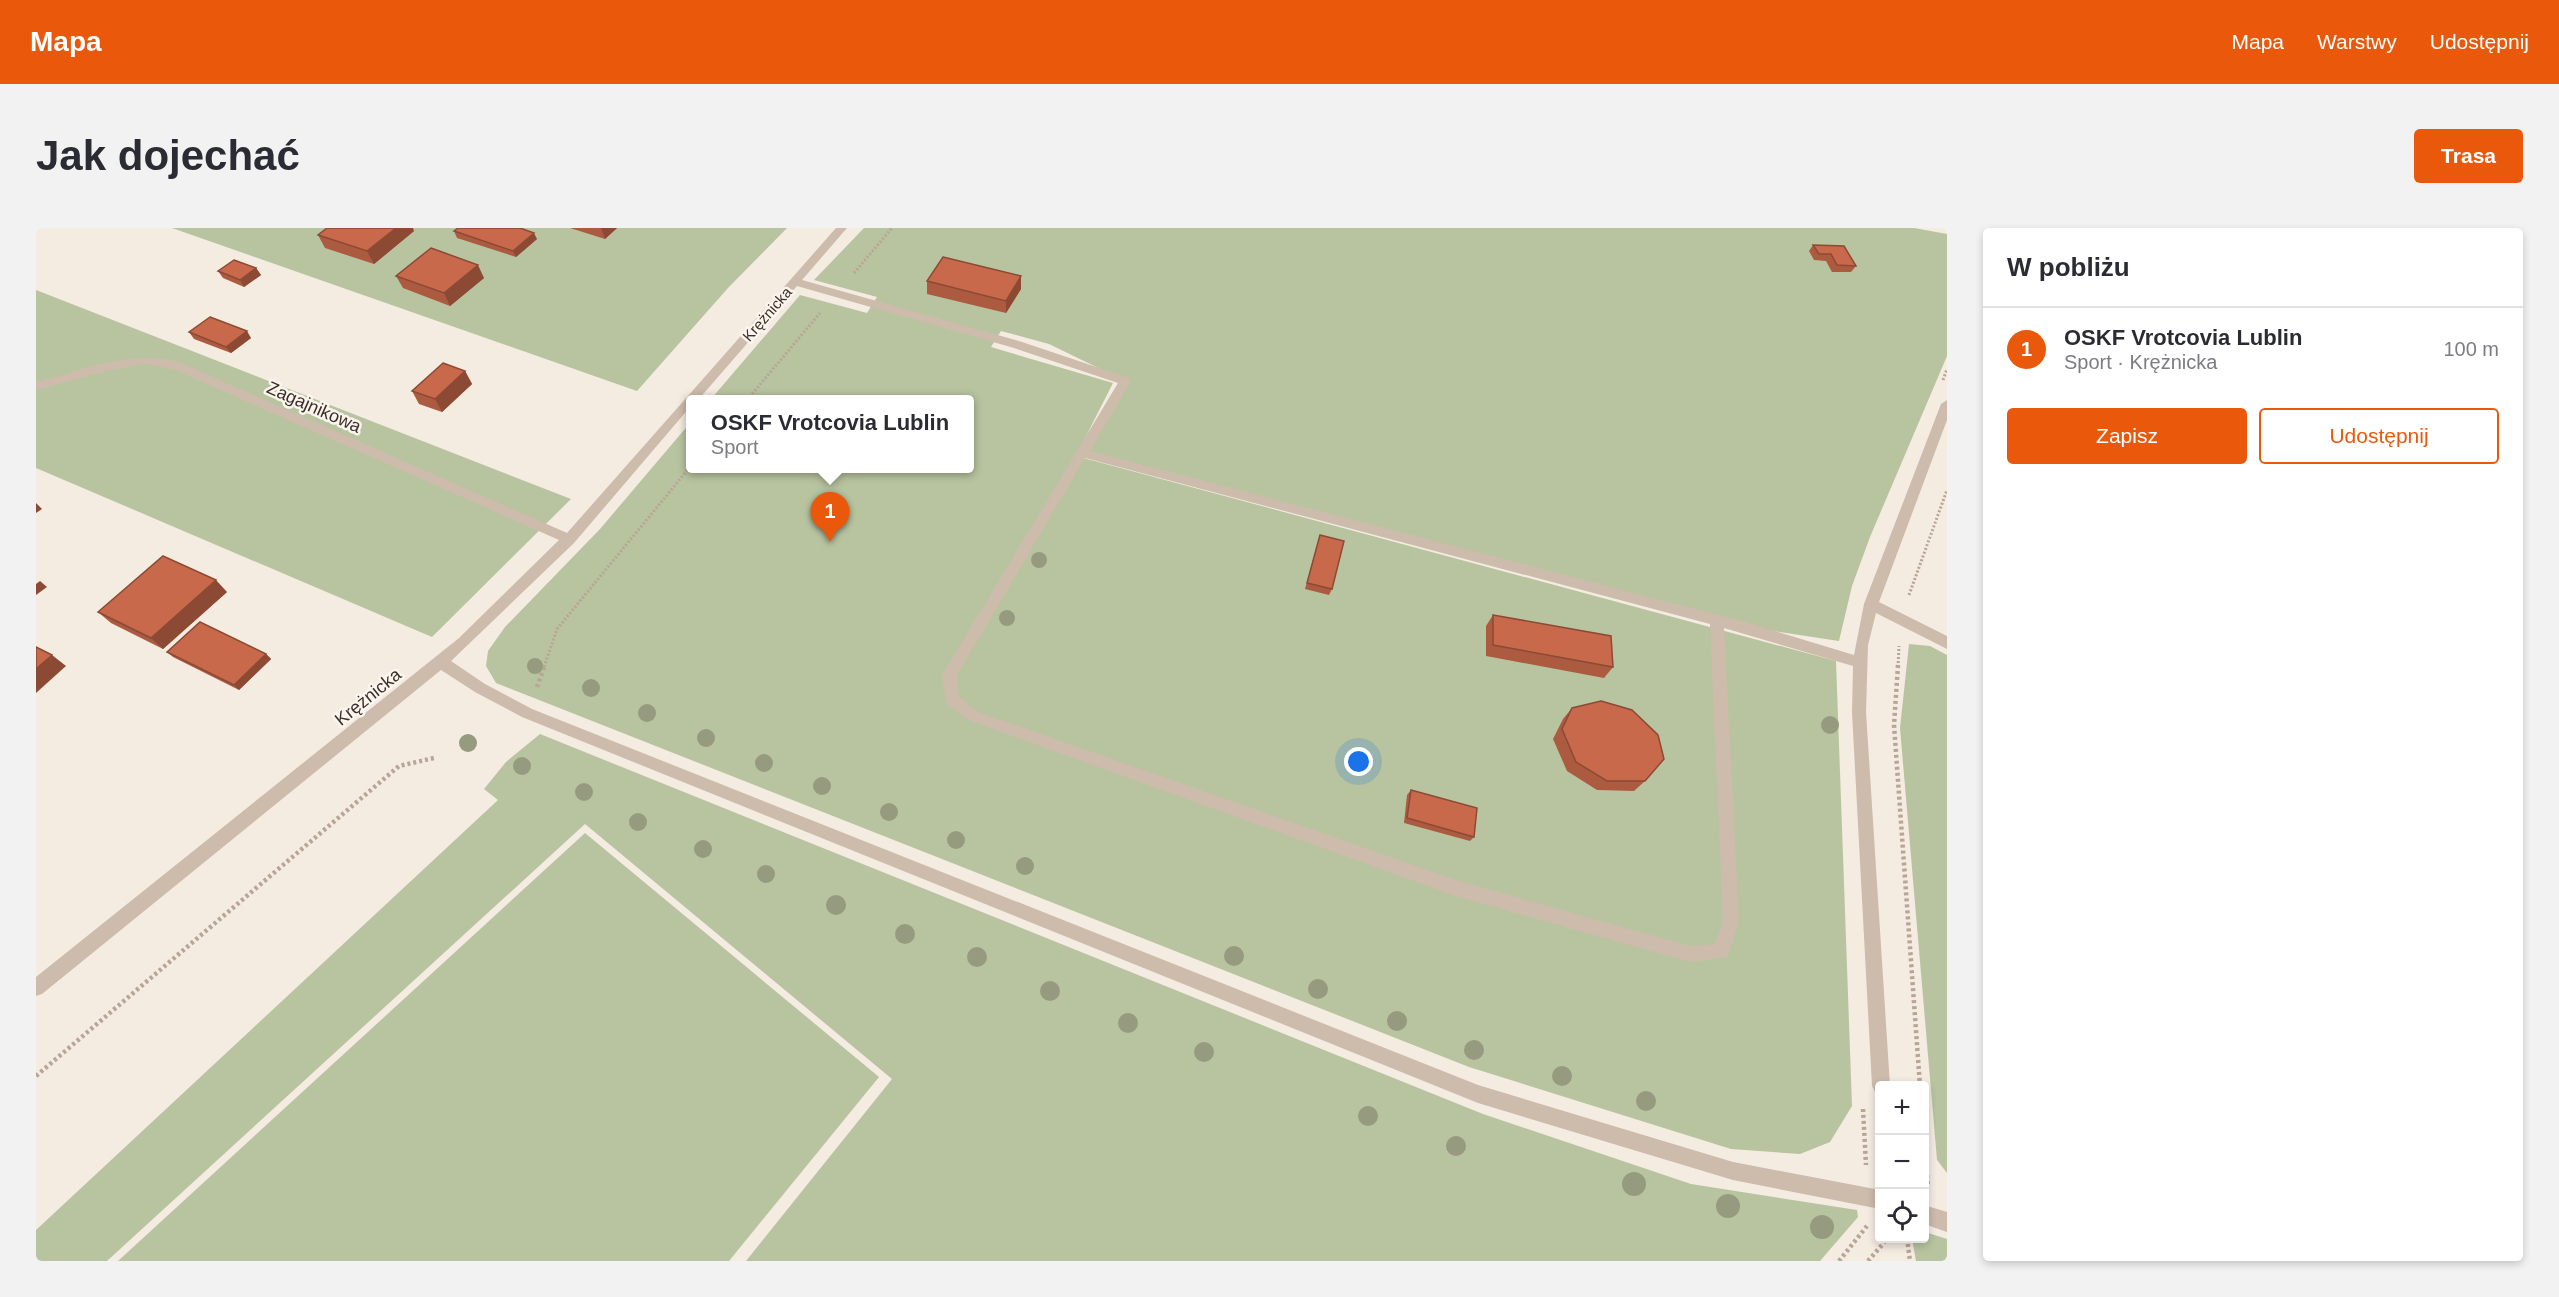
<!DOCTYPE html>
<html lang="pl">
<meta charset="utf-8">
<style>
body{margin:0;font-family:Helvetica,sans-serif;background:#f2f2f3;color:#2b2b33}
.controls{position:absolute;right:18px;bottom:18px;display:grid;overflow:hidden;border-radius:6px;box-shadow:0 3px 9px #0003}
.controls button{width:54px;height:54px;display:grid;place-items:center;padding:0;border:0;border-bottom:2px solid #e1e1e2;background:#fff;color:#2b2b33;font:30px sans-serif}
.you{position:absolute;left:1323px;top:534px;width:21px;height:21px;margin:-15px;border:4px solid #fff;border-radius:50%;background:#1a73e8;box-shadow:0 0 0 9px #1a73e833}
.badge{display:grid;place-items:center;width:39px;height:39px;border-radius:50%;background:#ea580c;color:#fff;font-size:20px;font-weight:700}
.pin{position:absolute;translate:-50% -50px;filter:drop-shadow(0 2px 3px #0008)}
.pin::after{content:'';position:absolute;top:32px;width:21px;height:18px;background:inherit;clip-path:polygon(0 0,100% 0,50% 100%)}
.popup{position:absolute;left:650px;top:167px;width:288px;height:78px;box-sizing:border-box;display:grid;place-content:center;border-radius:6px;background:#fff;filter:drop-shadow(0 2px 4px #0005);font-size:20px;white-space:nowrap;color:#7c7c81}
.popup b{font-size:22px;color:#2b2b33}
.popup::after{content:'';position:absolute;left:50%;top:100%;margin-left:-12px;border:12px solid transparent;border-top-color:#fff}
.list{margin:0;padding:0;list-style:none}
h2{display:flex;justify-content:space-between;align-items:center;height:78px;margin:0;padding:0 24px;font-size:26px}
h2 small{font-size:20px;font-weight:400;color:#7c7c81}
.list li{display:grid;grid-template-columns:39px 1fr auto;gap:18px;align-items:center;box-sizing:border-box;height:84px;padding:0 24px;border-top:2px solid #e1e1e2}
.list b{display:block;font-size:22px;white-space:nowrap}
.list p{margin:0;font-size:20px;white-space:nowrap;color:#7c7c81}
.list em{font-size:20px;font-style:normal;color:#7c7c81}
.actions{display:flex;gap:12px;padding:18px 24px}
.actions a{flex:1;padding:14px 0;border:2px solid #ea580c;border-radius:6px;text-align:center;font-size:21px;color:#ea580c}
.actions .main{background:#ea580c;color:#fff}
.icon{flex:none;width:33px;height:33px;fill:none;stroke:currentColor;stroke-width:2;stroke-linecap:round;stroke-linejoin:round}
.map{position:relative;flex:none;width:1911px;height:1033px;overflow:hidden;border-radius:6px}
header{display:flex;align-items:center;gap:36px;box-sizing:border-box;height:84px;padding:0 30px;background:#ea580c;color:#fff}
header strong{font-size:28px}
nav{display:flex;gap:33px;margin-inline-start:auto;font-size:21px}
.intro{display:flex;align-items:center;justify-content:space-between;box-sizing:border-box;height:144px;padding:0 36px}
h1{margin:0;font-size:42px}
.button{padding:15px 27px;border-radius:6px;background:#ea580c;color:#fff;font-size:21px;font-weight:700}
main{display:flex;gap:36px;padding:0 36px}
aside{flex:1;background:#fff;border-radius:6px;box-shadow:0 3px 9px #0003}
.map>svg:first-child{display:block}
</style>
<header>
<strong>Mapa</strong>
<nav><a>Mapa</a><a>Warstwy</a><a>Udostępnij</a></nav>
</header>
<div class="intro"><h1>Jak dojechać</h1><a class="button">Trasa</a></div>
<main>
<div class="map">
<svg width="1911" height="1033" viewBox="0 0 1911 1033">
<rect width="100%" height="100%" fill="#f4ebe1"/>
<!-- green -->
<g fill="#b8c4a0">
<path d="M136,0H751L692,60L601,163Z"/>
<path d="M828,0H1878L1911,6V128L1834,309L1816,358L1803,413L1711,399L1046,225L1089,153L1013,116L965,103L955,119L1077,155L1040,228L1800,433L1816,878L1794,914L1764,926L1695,921L1433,839L460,455L450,438L452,423L469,399L564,301L654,195V240H934V172L675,171L764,67L831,85L841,69L778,52Z"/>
<path d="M0,62L535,271L396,409L0,240Z"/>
<path d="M1873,416L1894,418L1911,427V945L1901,932L1864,500Z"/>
<path d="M504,506L1447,886L1655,956L1821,982L1822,989L1784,1033H710L856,851L549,596L71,1033H0V1002L462,572L448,561L470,534Z"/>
<path d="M549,605L843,849L693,1033H82Z"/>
<path d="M1889,1004L1911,1011V1033H1880L1876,1011L1888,1010Z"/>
</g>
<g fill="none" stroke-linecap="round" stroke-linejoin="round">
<!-- path-far1 -->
<g stroke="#b9a596" stroke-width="3" stroke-dasharray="2 2" stroke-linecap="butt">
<path d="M818,45L856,0"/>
<path d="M1907,152L1911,141"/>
<path d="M711,172L784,85"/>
<path d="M1873,367L1911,262"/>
<path d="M508,439L521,401L654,239"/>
<path d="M1862,439L1863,418"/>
</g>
<!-- path -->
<g stroke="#b9a596" stroke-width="4.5" stroke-dasharray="3 3" stroke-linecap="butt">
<path d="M1862,437L1858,497L1884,858"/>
<path d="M501,459L509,437"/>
<path d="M0,848L363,538L398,530"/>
<path d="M1827,881L1830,937"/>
<path d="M1888,911L1892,958"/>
<path d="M1871,1010L1874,1033"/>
<path d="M1803,1033L1831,998"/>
<path d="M1832,1033L1852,1010"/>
</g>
<!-- minor -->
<g fill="#cdbbac" fill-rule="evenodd">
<path d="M800,0H811L766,52L986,114L1093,150L1095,153L1054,223L1709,394L1818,427L1828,376L1905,176L1911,172V192L1843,374L1911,408V421L1840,385L1832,417L1830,484L1854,858H1844V866L1839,864L1836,858L1816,484L1817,438L1688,400L1703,693L1691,729L1654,734L1420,668L932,492L911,476L906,448L908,444L1082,155L978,120L761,58L662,172H654V179L538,315L415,433L449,456L496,481L1442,857L1697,934L1844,962V981L1697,952L1442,875L486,489L439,464L405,442L6,766L0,768V749L423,410L523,312L137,141L108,136L71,143L0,162V154C46,142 95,121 143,134L531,305ZM1049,230L1674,396L1687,693L1679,716L1654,718L1420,652L942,484L923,469L920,449Z"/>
<path d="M1888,977L1911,984V1004L1888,996Z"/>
</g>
</g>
<!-- trees -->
<g fill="#969b7f">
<circle cx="1003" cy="332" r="8"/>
<circle cx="971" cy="390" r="8"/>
<circle cx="499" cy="438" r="8"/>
<circle cx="555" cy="460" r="9"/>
<circle cx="611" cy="485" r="9"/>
<circle cx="1794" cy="497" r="9"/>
<circle cx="670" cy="510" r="9"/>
<circle cx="432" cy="515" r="9"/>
<circle cx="728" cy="535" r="9"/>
<circle cx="486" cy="538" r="9"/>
<circle cx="786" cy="558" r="9"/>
<circle cx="548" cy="564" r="9"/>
<circle cx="853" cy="584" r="9"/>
<circle cx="602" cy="594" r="9"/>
<circle cx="920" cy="612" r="9"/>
<circle cx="667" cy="621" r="9"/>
<circle cx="989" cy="638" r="9"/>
<circle cx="730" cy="646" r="9"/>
<circle cx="800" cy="677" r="10"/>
<circle cx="869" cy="706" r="10"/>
<circle cx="1198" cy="728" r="10"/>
<circle cx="941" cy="729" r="10"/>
<circle cx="1282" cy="761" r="10"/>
<circle cx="1014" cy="763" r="10"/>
<circle cx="1361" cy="793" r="10"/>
<circle cx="1092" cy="795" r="10"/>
<circle cx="1438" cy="822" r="10"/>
<circle cx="1168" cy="824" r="10"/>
<circle cx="1526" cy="848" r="10"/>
<circle cx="1610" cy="873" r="10"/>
<circle cx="1332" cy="888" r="10"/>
<circle cx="1420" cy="918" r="10"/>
<circle cx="1598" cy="956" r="12"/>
<circle cx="1692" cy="978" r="12"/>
<circle cx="1786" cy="999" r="12"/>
</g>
<!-- wall -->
<g fill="#ac5a40">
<path d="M534,0H581L569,11Z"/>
<path d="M378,3L338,36L289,20L282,7Z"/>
<path d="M418,3L501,11L480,29L421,10Z"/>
<path d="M1777,17L1820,38L1815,44H1796L1790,33L1778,32L1773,23Z"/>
<path d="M220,40L225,47L208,59L187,50L182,43Z"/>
<path d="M360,48L448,50L414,78L367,60Z"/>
<path d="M985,48V61L970,85L891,66V53Z"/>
<path d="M153,104L215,110L195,125L158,111Z"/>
<path d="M429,143L436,156L406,184L383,176L376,163Z"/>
<path d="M1284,307L1296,361L1293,367L1269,361Z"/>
<path d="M191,364L127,421L75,395L62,384Z"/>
<path d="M1457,387L1577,439L1568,450L1450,428V398Z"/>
<path d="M131,424L230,426L235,431L203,462L137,429Z"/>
<path d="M1536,480L1609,553L1598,563L1561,562L1531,543L1517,511L1527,491Z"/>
<path d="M1375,562L1438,609L1434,613L1368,595L1371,567Z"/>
</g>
<!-- shaded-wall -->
<g fill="#8c4a34">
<path d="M360,0H377L378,3L338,36L331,23Z"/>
<path d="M565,0H581L569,11Z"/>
<path d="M498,5L501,11L480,29L477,23Z"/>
<path d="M442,37L448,50L414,78L408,65Z"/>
<path d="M220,40L225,47L208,59L204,52Z"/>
<path d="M985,48V61L970,85V73Z"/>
<path d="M211,103L215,110L195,125L190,119Z"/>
<path d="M429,143L436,156L406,184L399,171Z"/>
<path d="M0,275L6,281L0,285Z"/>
<path d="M180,352L191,364L127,421L115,410Z"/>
<path d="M4,353L11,359L0,367V356Z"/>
<path d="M230,426L235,431L203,462L198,457Z"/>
<path d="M16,427L30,438L0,465V441Z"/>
</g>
<!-- building -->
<g fill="#c8694b" stroke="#8c4a34" stroke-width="1.5">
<path d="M291,0H360L331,23L282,7Z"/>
<path d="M422,0H484L498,5L477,23L418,3Z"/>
<path d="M1777,17L1808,18L1820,38L1801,37L1795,26H1783Z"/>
<path d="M395,20L442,37L408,65L360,48Z"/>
<path d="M907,29L985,48L970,73L891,53Z"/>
<path d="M198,32L220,40L204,52L182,43Z"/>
<path d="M174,89L211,103L190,119L153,104Z"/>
<path d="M407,135L429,143L399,171L376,163Z"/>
<path d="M1284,307L1308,313L1296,361L1271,355Z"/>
<path d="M127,328L180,352L115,410L62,384Z"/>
<path d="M1457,387L1575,408L1577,439L1457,417Z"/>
<path d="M164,394L230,426L198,457L131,424Z"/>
<path d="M0,419L16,427L0,441Z"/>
<path d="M1565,473L1596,482L1622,507L1628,531L1609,553H1571L1540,534L1526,501L1536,480Z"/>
<path d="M1375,562L1441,580L1438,609L1371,590Z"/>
</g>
<g text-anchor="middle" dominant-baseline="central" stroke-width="5" stroke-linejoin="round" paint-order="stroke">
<!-- far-street labels -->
<g font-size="15" fill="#3b302b" stroke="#fbf5ee">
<text transform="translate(731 86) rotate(-49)">Krężnicka</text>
</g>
<!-- street labels -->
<g font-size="18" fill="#3b302b" stroke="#fbf5ee">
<text transform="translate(278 179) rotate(24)">Zagajnikowa</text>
<text transform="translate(332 469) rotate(-39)">Krężnicka</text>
</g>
</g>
</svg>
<div class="controls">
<button>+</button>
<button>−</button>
<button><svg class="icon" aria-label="locate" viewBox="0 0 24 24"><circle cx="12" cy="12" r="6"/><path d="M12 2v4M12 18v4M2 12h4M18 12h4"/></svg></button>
</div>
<div class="you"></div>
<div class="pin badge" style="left:794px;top:314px">1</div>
<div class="popup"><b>OSKF Vrotcovia Lublin</b>Sport</div>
</div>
<aside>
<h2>W pobliżu<small></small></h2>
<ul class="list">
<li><span class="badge">1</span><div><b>OSKF Vrotcovia Lublin</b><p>Sport · Krężnicka</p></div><em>100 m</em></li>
</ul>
<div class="actions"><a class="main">Zapisz</a><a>Udostępnij</a></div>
</aside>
</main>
